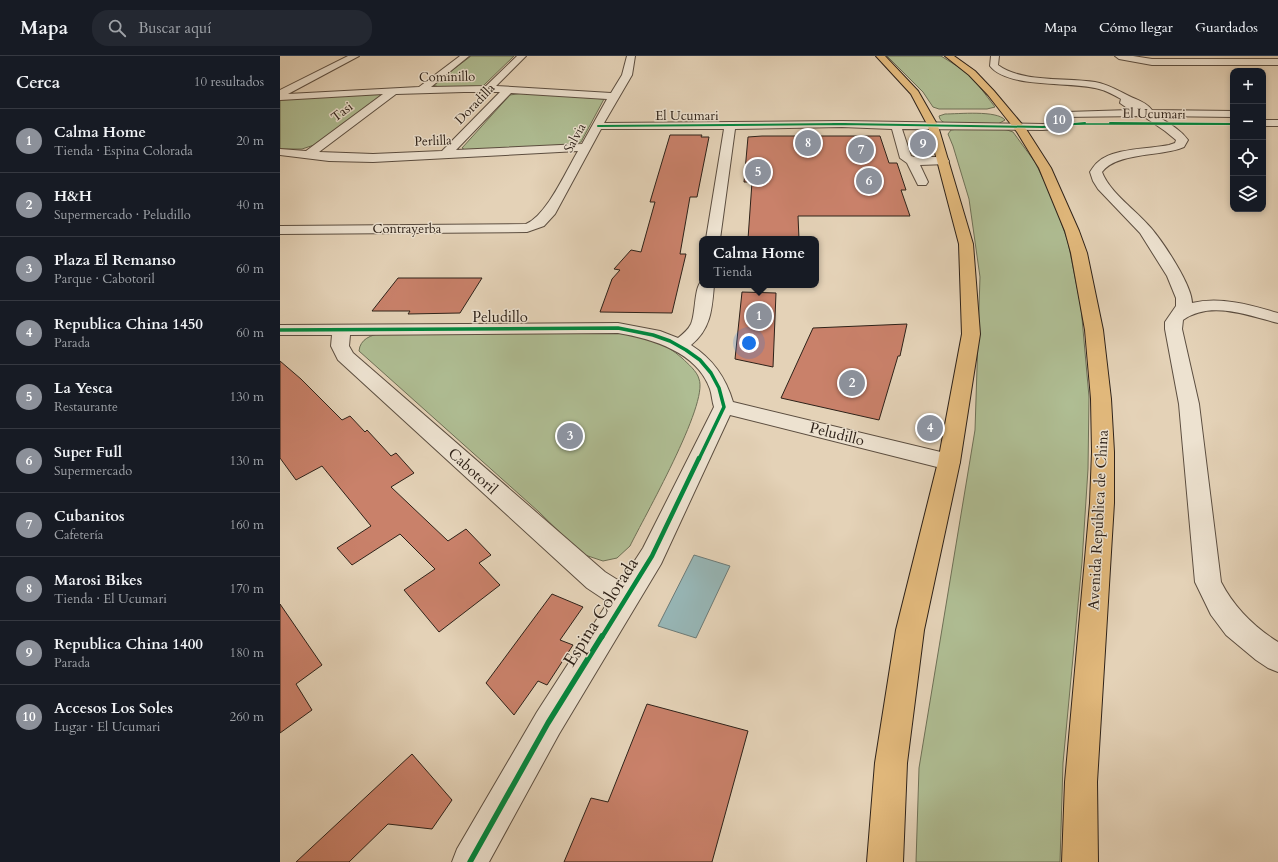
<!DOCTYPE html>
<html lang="es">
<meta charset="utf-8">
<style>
body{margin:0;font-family:Cardo,serif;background:#242831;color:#f1f3f6}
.controls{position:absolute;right:12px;top:12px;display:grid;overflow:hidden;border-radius:8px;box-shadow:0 2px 6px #0003}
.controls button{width:36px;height:36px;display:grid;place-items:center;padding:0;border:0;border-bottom:1px solid #363941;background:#171b24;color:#f1f3f6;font:20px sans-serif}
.you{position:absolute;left:469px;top:287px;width:14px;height:14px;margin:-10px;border:3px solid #fff;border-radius:50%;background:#1a73e8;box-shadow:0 0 0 6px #1a73e833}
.badge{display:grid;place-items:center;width:26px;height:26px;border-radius:50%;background:#8c9099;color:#fff;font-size:13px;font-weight:700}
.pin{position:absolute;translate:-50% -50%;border:2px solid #fff;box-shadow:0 1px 4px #0006}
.popup{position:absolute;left:419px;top:180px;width:120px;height:52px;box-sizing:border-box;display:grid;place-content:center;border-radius:8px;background:#171b24;filter:drop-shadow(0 1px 3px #0005);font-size:13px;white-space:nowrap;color:#9ea1a6}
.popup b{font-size:15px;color:#f1f3f6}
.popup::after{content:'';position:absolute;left:50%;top:100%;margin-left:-8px;border:8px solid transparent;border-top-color:#171b24}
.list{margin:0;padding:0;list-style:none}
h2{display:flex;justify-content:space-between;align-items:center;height:52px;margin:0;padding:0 16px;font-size:17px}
h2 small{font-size:13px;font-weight:400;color:#9ea1a6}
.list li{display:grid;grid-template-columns:26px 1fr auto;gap:12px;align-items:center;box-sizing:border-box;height:64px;padding:0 16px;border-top:1px solid #363941}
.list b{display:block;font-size:15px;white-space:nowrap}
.list p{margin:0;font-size:13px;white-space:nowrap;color:#9ea1a6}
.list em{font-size:13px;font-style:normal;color:#9ea1a6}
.icon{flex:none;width:22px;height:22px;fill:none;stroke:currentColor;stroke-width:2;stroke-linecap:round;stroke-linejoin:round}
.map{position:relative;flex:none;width:998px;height:806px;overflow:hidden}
header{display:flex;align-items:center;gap:24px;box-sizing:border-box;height:56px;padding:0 20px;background:#171b24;border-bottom:1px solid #363941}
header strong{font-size:19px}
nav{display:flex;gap:22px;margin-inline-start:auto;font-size:14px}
.search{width:280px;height:36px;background:#242831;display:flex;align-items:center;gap:10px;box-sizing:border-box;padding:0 14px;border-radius:16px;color:#9ea1a6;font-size:15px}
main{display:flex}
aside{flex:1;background:#171b24}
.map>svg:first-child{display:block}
</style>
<header>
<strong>Mapa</strong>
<div class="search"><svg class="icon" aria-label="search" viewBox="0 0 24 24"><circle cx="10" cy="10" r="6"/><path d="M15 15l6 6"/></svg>Buscar aquí</div>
<nav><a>Mapa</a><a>Cómo llegar</a><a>Guardados</a></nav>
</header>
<main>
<aside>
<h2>Cerca<small>10 resultados</small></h2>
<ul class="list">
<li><span class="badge">1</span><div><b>Calma Home</b><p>Tienda · Espina Colorada</p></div><em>20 m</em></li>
<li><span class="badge">2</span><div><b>H&amp;H</b><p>Supermercado · Peludillo</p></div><em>40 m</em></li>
<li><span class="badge">3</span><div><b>Plaza El Remanso</b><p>Parque · Cabotoril</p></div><em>60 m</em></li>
<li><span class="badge">4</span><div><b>Republica China 1450</b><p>Parada</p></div><em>60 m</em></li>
<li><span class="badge">5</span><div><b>La Yesca</b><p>Restaurante</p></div><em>130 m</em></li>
<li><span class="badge">6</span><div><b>Super Full</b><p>Supermercado</p></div><em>130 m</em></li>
<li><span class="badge">7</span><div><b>Cubanitos</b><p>Cafetería</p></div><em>160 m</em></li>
<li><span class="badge">8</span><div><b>Marosi Bikes</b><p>Tienda · El Ucumari</p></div><em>170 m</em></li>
<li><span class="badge">9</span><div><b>Republica China 1400</b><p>Parada</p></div><em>180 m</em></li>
<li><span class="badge">10</span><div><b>Accesos Los Soles</b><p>Lugar · El Ucumari</p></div><em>260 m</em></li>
</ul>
</aside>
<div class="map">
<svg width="998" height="806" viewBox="0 0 998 806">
<rect width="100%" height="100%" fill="#e4d2b7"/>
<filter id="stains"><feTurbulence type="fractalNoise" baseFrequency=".005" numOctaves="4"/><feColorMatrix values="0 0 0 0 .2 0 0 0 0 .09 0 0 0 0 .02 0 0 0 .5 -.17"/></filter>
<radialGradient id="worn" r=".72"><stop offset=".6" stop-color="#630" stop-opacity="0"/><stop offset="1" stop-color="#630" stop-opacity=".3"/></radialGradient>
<!-- green -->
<g fill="#afbd93" stroke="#6e7056">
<path d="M191,0H234L204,29L200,31H159L153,29Z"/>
<path d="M607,0H661L685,15L696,26L715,51L707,53H659L653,51L643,36Z"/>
<path d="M98,37L104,38L34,89L22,93H0V44Z"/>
<path d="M243,37L324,43L301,86L296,88L187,95L182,92L230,39Z"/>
<path d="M665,58C678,58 717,54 725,64L718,68C707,68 671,71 663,66C660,64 660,63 659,60Z"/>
<path d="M678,73C694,73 717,69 733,76L755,106L773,143L788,186L801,251L809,341L808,413L802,506L783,707L780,806H636L639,712L695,374L700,221L689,143L673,90L668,78L671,74Z"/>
<path d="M289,276C331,277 368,272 402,302C408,308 417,315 419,323C429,348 363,463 350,490L337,502L323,505L302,498L259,456L79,295C80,283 91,279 102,277Z"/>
</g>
<!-- water -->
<path fill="#97b6b6" stroke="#6d7b77" d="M414,499L450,510L416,582L378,570Z"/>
<!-- building -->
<g fill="#c9816a" stroke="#2e2219">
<path d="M390,79H422L421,81H429L417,141H410L400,198H406L392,257L320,256L332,223L340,214L334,213L351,194L361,196L375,146H370Z"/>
<path d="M482,80H600L609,107H617L626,134H621L630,160H518L519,183H468L472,126H464L468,81Z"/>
<path d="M118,222H202L180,257L128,258L130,255H92Z"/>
<path d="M462,236L496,237L493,311L455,303Z"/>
<path d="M627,268L620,300H618L599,364L501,342L533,272Z"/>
<path d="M0,305L21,323L62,364L70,360L85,376L87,374L111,400L116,397L134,417L111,431L168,485L186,473L211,499L199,507L220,529L159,576L124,534L155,513L120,478L72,509L57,492L91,470L42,410L16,424L0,402Z"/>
<path d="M272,538L303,551L280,584L293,589L267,629L258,625L234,659L206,627Z"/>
<path d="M0,548L42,609L16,628L32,654L0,677Z"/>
<path d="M367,648L468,675L432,806H284L311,742L328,746Z"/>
<path d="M132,698L172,744L152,773L108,768L69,806H16Z"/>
</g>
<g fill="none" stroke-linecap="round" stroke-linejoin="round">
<!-- minor-tunnel -->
<path stroke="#c0af97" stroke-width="10" stroke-dasharray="10 4.5" stroke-linecap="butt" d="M775,58L787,59"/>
<!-- minor casing -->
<g stroke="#5c4e40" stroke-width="2">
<g id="minor">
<path d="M68,0H79L8,38L139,31L180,0H189L151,31L206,30L237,0H246L216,30L331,37L342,19L347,0H355L352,19L324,67L562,65L763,68L786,66L791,69L786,72L763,74L622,73L631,100L634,101H663L667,102L669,105L667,108L640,109L648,126L646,129H638L627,107L620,102L612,73L562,71L455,73L440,183H426L444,73H321L275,158L264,170L247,176L0,178V170L246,168C267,159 286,115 298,95L93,106L49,105L0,99V93L26,95L103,38L0,44V34ZM184,36H220L162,95L93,98L39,96L116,38ZM231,37L327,43L302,88L176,94Z"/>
<path d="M711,0H719L718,9C742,27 786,21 815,26C827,28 837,34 849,40C857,44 866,46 872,54L953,55V61L877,60C888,67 900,73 908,84L904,91C881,101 837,96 822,116C830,137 856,154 871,172C883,186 912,229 912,247C940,240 971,249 998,257V267C969,260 931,244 903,264L902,273L919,348L941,526C954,551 974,571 998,586V616L988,612L976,604L946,579L931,559L915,526L899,348L885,273V266L896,250V242L887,220L860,177L818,133L813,125L810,116C812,113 815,108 818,106C833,92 869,93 889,89L895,87L896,84L885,75L863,60L783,61L782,59L787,56L850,54L840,47L841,43C834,39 827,35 819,33C791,25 728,33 710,10Z"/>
<path d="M835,0H853L872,3H998V9H872L839,3Z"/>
<rect x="983" y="64" width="15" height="6"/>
<path d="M422,225V229H434C432,253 431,273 411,289C433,303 446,322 453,346L669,398L677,400L680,406L677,412L669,414L450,359L381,508L279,678L209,806H172L177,793L257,656L328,546L307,532L58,304L51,290L52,279H0V269L338,267L380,275L398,282C403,278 408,274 411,268C416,257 414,230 422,225ZM338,277C373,283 417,296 430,333C432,339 432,345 434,351L363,492L341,526L325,516L73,297L69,290L70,279Z"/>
</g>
</g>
<!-- major casing -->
<g stroke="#2e2219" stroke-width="2">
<g id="major">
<path d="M596,0H605L638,35L658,70L693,188L700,278L680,406L644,574L627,707L623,806H587L595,707L616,574L658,406L682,278L679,188L648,70L631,38Z"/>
<path d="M665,0H674L695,15L714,35L746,73L771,112L799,175L807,197L823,274L831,343L834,396V447L817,726L818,806H782L785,726L810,447L812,396L811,343L805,274L791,197L785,175L759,112L737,76L708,39L689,19Z"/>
</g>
</g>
<!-- minor -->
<use href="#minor" fill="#ede2d0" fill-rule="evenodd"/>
<!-- major -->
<use href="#major" fill="#e2b97c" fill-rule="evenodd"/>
<!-- cycleway-far4 casing -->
<g stroke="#ede2d0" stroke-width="2.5">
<g id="cycleway-far4">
<path d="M553,68H566"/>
<path d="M794,68H953"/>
</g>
</g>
<!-- cycleway-far3 casing -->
<g stroke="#ede2d0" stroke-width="3.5">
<g id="cycleway-far3">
<path d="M830,67L953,68"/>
<path d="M318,70L562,68L763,71L805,67"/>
</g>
</g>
<!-- cycleway-far2 casing -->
<g stroke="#ede2d0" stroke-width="5.5">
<path id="cycleway-far2" d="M0,274L338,272L373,279L390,285L406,294L420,304L431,317L439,332L444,351L419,403"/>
</g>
<!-- cycleway-far1 casing -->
<g stroke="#ede2d0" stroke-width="7">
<path id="cycleway-far1" d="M322,581L372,500L419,402"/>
</g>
<!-- cycleway casing -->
<g stroke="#ede2d0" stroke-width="8">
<path id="cycleway" d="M190,806L268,667L322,580"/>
</g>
<!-- cycleway-far4 -->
<use href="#cycleway-far4" stroke="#00873e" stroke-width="1.5"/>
<!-- cycleway-far3 -->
<use href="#cycleway-far3" stroke="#00873e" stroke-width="2"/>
<!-- cycleway-far2 -->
<use href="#cycleway-far2" stroke="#00873e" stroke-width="3.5"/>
<!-- cycleway-far1 -->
<use href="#cycleway-far1" stroke="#00873e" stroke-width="4.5"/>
<!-- cycleway -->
<use href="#cycleway" stroke="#00873e" stroke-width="5.5"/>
</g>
<g text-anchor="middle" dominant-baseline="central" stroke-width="3" stroke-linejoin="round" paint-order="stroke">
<!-- far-street labels -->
<g font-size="13" fill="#2e2219" stroke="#ede2d0">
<text transform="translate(167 21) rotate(-1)">Cominillo</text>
<text transform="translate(195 48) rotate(-46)">Doradilla</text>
<text transform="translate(62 56) rotate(-37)">Tasi</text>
<text transform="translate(874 58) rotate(1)">El Ucumari</text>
<text x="407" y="60">El Ucumari</text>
<text transform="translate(295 82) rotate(-61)">Salvia</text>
<text transform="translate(153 85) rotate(-2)">Perlilla</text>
<text x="127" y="173">Contrayerba</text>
</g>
<!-- street labels -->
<g font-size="15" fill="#2e2219" stroke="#ede2d0">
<text x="220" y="261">Peludillo</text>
<text transform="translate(557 378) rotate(14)">Peludillo</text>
<text transform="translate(193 415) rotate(42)">Cabotoril</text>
<text transform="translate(818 464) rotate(-87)">Avenida República de China</text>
</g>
<!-- near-street labels -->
<g font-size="18" fill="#2e2219" stroke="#ede2d0">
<text transform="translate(321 556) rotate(-58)">Espina Colorada</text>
</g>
</g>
<rect width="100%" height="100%" filter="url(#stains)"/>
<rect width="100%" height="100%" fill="url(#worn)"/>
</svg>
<div class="controls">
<button>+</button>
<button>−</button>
<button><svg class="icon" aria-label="locate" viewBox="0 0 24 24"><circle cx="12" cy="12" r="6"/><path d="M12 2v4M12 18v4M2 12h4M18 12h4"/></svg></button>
<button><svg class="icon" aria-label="layers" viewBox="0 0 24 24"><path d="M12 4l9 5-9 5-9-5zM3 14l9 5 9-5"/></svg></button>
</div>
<div class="you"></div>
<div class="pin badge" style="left:479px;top:260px">1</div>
<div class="popup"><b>Calma Home</b>Tienda</div>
<div class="pin badge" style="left:572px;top:327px">2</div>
<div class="pin badge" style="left:290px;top:380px">3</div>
<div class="pin badge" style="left:650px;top:372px">4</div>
<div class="pin badge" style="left:478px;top:116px">5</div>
<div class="pin badge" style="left:589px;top:125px">6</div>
<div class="pin badge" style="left:581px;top:94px">7</div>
<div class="pin badge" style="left:528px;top:87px">8</div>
<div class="pin badge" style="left:643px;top:88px">9</div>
<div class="pin badge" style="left:779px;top:64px">10</div>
</div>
</main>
